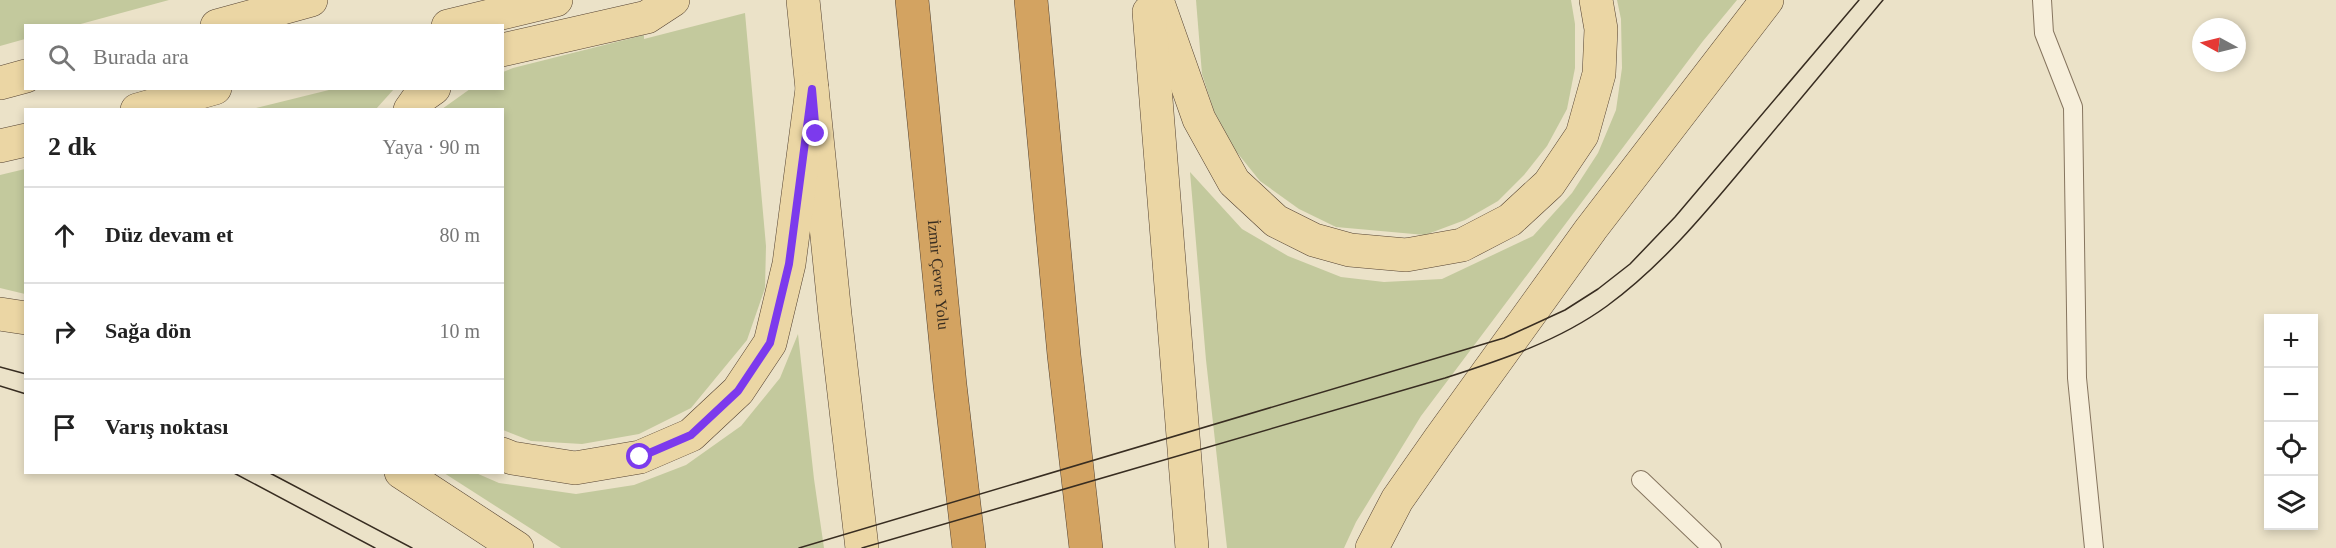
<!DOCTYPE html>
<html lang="tr">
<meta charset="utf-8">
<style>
body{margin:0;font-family:"Times New Roman",serif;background:#f6f6f6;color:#222}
.controls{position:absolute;right:18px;bottom:18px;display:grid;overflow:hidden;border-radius:0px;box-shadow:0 3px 9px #0003}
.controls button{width:54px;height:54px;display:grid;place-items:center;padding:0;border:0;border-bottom:2px solid #e0e0e0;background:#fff;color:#222;font:30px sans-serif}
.compass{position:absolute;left:2192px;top:18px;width:54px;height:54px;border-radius:50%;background:#fff;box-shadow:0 3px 9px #0003;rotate:277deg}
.stop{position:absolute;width:18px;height:18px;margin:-14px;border:4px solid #7c3aed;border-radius:50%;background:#fff}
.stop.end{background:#7c3aed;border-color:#fff;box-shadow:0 2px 6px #0008}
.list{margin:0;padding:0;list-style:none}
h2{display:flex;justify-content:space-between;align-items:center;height:78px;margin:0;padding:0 24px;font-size:26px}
h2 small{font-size:20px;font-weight:400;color:#767676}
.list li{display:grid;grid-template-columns:39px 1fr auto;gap:18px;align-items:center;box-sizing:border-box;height:96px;padding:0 24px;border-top:2px solid #e0e0e0}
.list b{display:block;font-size:22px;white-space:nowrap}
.list em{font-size:20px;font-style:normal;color:#767676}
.icon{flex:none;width:33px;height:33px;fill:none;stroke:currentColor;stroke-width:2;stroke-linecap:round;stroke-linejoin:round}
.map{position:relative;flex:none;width:2336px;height:548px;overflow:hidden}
.search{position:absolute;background:#fff;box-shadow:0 3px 9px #0003;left:24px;top:24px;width:480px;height:66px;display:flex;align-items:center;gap:15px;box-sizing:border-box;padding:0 21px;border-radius:0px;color:#767676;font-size:22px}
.panel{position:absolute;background:#fff;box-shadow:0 3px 9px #0003;left:24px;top:108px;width:480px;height:366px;border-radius:0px}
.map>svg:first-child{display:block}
</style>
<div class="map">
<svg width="2336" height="548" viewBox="0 0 2336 548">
<rect width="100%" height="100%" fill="#ebe2c8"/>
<!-- green -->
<g fill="#c3c99d">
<path d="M0,0H169L77,25L26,26L25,39L0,46Z"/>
<path d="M1196,0H1571L1575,24V68L1567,109L1547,146L1524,175L1498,201L1465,220L1425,235L1336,227L1299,209L1260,181L1235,150L1214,111L1202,74Z"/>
<path d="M1617,0H1737L1703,41L1421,416L1356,522L1344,548H1227L1206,360L1190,172L1242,229L1288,256L1341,277L1384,282L1442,279L1533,236L1572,193L1598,153L1616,110L1622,68L1621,19Z"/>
<path d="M745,13L766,246L765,288L747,340L691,408L639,434L582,444L531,441L503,430L502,110L442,109L470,89L502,88L503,72L513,68L644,35V39Z"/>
<path d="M333,89H394L376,109H252Z"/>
<path d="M25,169H26L25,294L0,288V175Z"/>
<path d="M798,334L814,479L824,548H561L444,473H476L499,483L576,494L634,485L686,465L741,426L780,378Z"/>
</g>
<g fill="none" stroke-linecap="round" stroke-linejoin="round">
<!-- service casing -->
<g stroke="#86755f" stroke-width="20">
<g id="service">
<path d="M2042,0L2044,33L2073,107L2077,378L2094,548"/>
<path d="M1641,480L1712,548"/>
</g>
</g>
<!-- primary casing -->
<g stroke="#554332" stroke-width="34">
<g id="primary">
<path d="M803,0L835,315L862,548"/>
<path d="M1157,0L1199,119L1234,182L1276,221L1314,240L1350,250L1406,255L1462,245L1510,220L1549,184L1582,135L1599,74L1601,29L1596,0"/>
<path d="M1149,12L1192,548"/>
<path d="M217,26L311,0"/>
<path d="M448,26L556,0"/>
<path d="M502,50L647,17L673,0"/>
<path d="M0,83L26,76"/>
<path d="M137,110L215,88"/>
<path d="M410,110L417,100L434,88"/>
<path d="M0,146L26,140"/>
<path d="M0,314L26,318"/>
<path d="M502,454L512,458L575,468L640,457L691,435L738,391L770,343L789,264L812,89"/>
<path d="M401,472L517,548"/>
<path d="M1372,548L1397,500L1439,440L1591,229L1767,0"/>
</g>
</g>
<!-- motorway casing -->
<g stroke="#554332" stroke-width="34">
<g id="motorway">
<path id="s1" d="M912,0L950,385L969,548"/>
<path d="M1031,0L1064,355L1086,548"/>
</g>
</g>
<!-- service -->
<use href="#service" stroke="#f7efdb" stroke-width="18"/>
<!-- primary -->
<use href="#primary" stroke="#ebd6a4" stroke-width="33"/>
<!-- motorway -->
<use href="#motorway" stroke="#d3a361" stroke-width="33"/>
<!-- tram -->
<g stroke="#382d21" stroke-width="1.5">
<path d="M0,367L26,374"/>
<path d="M0,386L26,394"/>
<path d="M232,472L375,548"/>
<path d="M268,472L412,548"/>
<path d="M799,548L1504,338L1565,310L1598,289L1630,264L1675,217L1859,0"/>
<path d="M862,548L1445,378C1501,360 1559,341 1607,306C1663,265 1707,211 1752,157C1796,105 1839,52 1883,0"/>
</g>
</g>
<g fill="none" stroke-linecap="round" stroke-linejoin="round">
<!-- route -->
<path stroke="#7c3aed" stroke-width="8" d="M640,457L691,435L738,391L770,343L789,264L812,89L816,134"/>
</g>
<g text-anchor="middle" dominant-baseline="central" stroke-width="6" stroke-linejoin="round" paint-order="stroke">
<!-- street labels -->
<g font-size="16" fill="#382d21" stroke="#f3ecd8">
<text stroke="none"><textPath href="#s1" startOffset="276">İzmir Çevre Yolu</textPath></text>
</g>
</g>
</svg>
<div class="controls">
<button>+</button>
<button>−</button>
<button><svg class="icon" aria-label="locate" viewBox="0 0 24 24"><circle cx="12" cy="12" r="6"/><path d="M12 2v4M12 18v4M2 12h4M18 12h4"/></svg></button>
<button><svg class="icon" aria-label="layers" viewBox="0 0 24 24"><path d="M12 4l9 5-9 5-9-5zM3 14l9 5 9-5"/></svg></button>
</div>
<svg class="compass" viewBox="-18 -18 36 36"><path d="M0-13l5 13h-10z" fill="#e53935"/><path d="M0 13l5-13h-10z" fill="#767676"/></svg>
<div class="stop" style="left:640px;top:457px"></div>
<div class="stop end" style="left:816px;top:134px"></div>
<div class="search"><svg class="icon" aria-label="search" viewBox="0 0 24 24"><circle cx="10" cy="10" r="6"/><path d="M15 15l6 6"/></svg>Burada ara</div>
<section class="panel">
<h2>2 dk<small>Yaya · 90 m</small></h2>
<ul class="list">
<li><svg class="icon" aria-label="ahead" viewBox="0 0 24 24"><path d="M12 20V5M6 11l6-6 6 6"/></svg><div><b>Düz devam et</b></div><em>80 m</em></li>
<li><svg class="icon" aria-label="right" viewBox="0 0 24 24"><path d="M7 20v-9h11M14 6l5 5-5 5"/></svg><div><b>Sağa dön</b></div><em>10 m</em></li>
<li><svg class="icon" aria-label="arrive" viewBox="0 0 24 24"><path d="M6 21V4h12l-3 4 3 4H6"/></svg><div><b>Varış noktası</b></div></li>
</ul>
</section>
</div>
